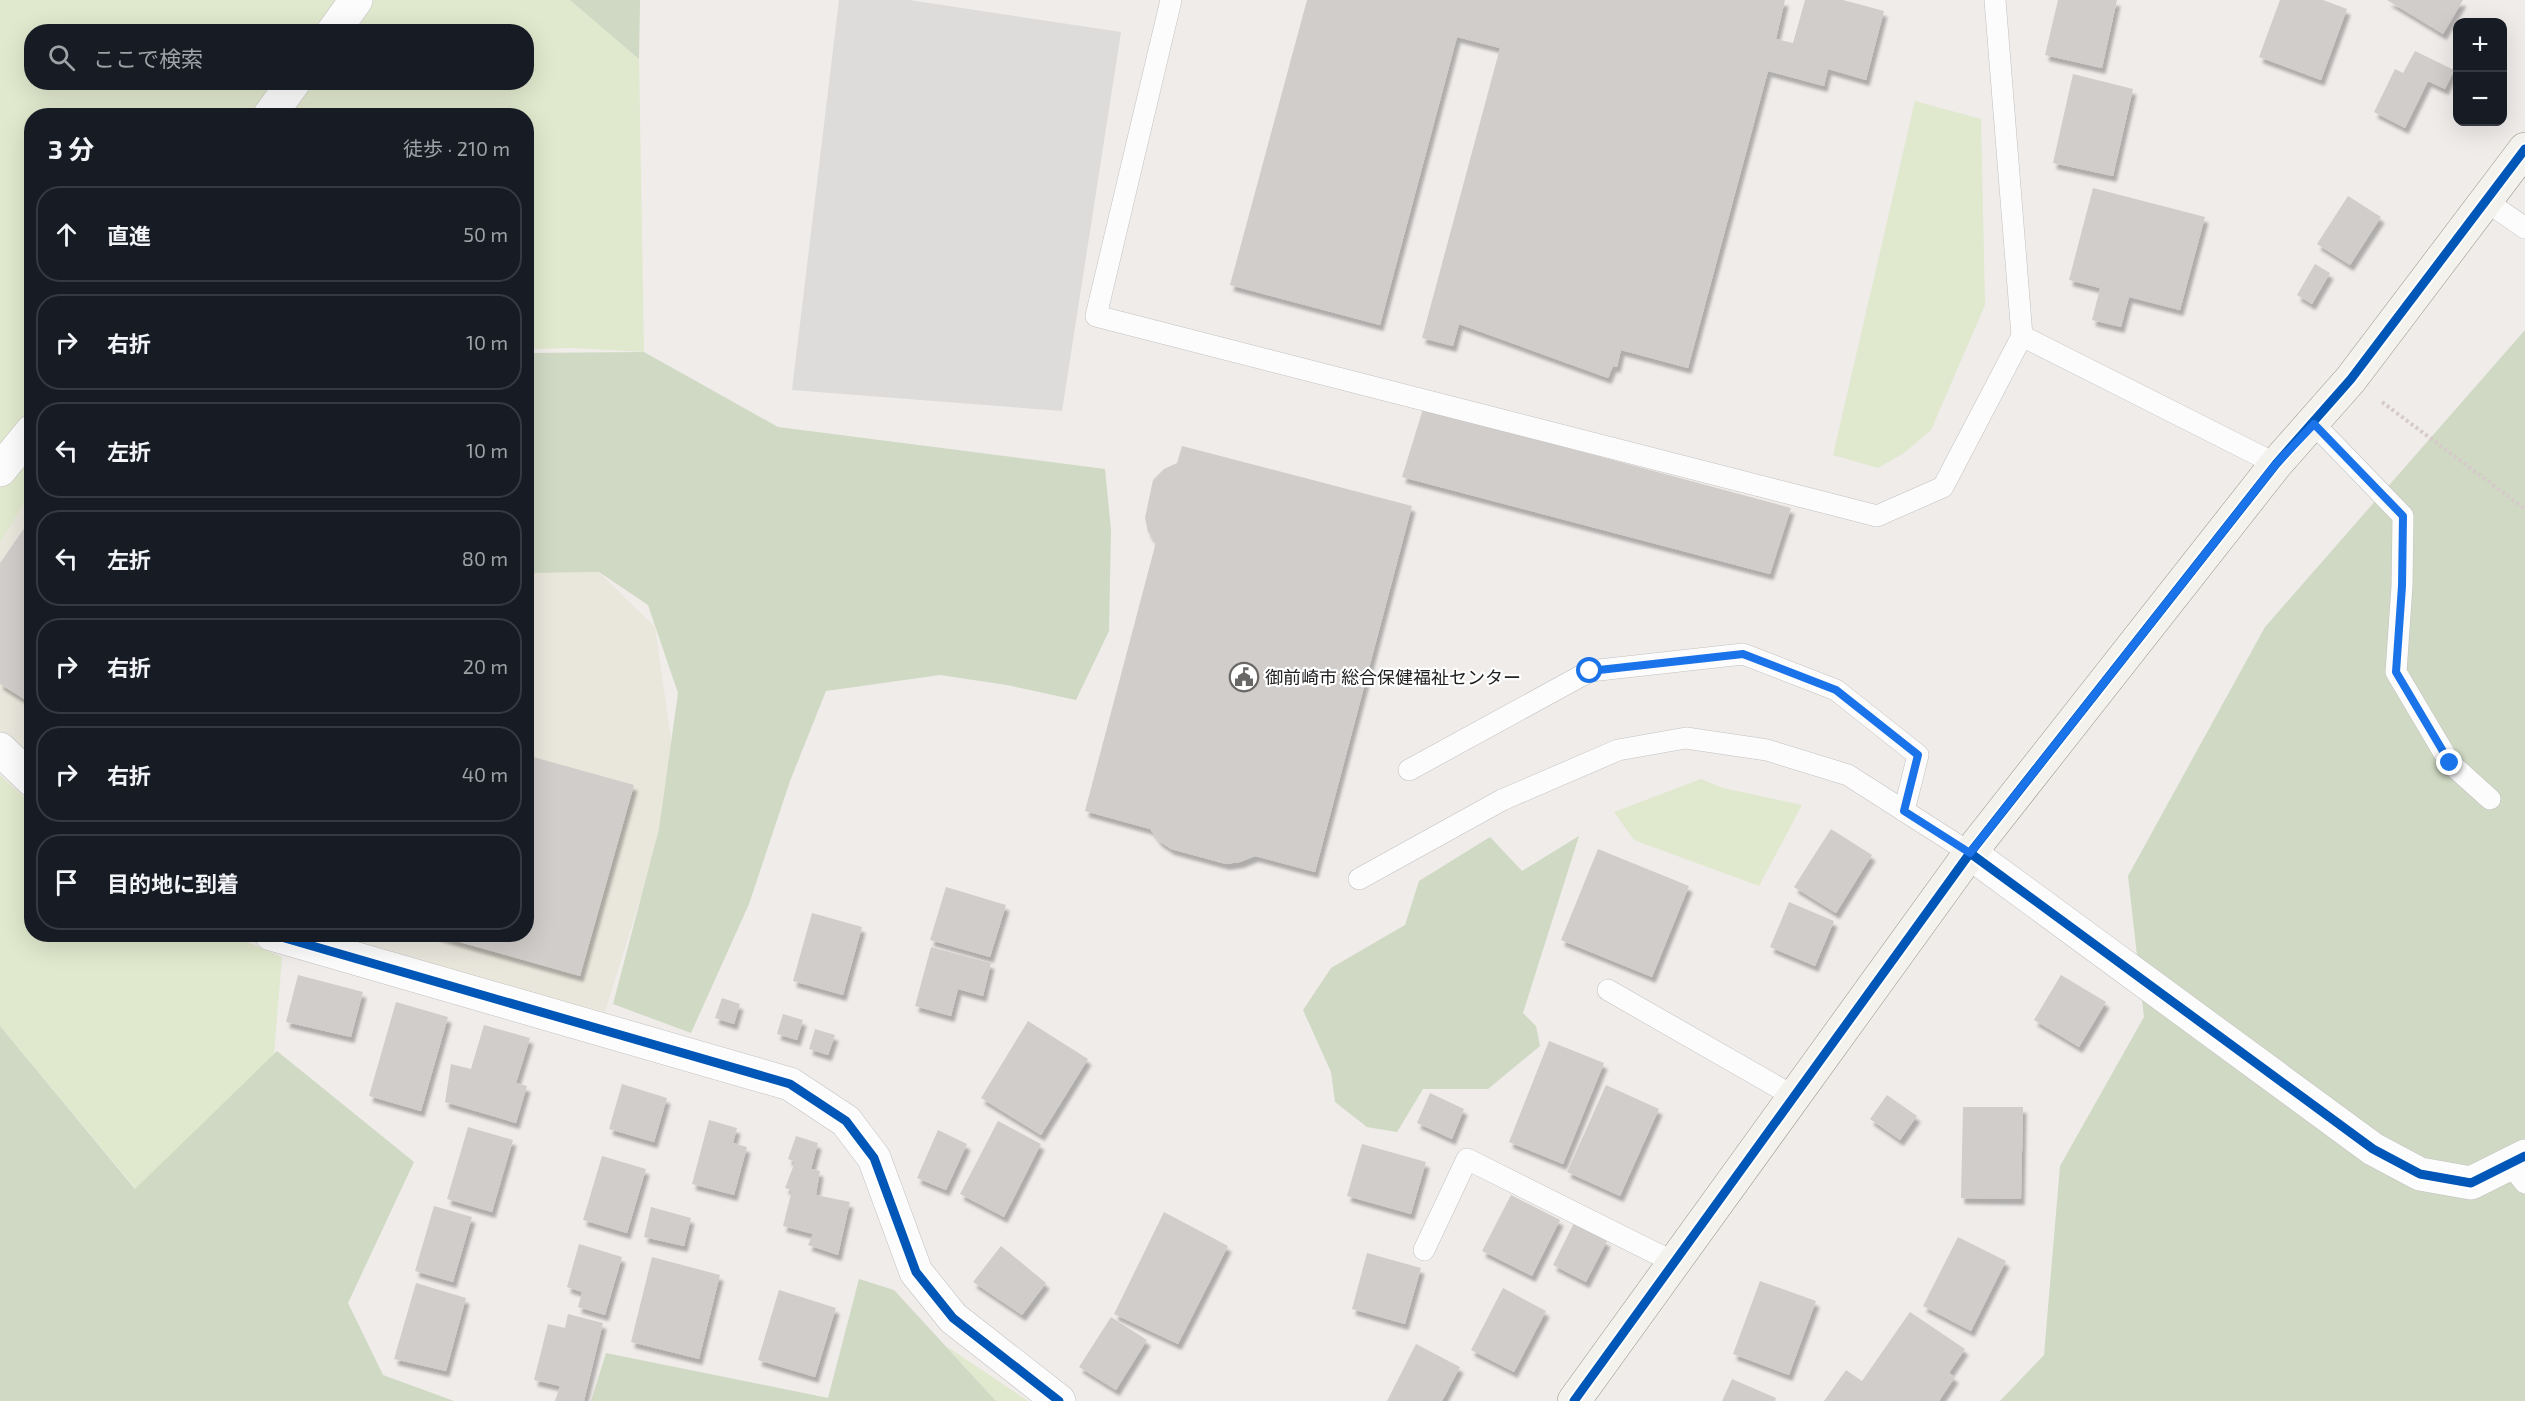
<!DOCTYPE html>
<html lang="ja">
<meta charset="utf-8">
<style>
body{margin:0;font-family:"Exo 2","Noto Sans JP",sans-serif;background:#20242c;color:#f1f3f6}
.controls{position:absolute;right:18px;top:18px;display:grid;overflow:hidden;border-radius:12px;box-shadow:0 6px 24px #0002}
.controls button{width:54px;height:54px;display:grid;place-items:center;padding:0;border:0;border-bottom:2px solid #363941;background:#171b24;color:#f1f3f6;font:30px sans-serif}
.stop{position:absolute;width:18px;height:18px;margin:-14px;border:4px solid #1a73e8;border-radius:50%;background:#fff}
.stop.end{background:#1a73e8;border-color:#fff;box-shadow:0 2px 6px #0008}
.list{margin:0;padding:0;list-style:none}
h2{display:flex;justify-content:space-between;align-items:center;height:78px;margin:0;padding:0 24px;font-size:26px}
h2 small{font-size:20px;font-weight:400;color:#9ea1a6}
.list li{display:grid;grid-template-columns:39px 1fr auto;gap:18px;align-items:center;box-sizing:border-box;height:96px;margin:0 12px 12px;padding:0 12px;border:2px solid #363941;border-radius:24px}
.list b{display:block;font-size:22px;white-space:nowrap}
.list em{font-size:20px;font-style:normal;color:#9ea1a6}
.icon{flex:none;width:33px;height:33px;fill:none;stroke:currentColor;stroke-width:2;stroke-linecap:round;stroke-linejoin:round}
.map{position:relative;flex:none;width:2525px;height:1401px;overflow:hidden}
.search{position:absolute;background:#171b24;box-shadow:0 6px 24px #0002;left:24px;top:24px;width:510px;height:66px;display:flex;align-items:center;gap:15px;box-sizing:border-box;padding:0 21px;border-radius:24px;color:#9ea1a6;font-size:22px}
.panel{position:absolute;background:#171b24;box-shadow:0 6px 24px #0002;left:24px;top:108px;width:510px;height:834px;border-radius:24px}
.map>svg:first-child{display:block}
</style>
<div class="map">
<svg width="2525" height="1401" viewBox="0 0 2525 1401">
<defs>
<filter id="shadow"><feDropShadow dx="3.5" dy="6" stdDeviation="1.5" flood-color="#0004"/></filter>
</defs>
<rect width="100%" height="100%" fill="#efecea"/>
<!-- religious -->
<path fill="#dddcdb" d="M839,0H909L1121,32L1062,411L792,390Z"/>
<!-- farmland -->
<g fill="#e9e7dc">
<path d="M31,426V784L0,758V465Z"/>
<path d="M599,572L655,627L677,781L605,1012L308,935L526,934L527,573Z"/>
</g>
<!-- grass -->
<g fill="#e0e8cd" fill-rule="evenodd">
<path d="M0,0H570L639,59L644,352L573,348L527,349L526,116H32L31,492L0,542ZM32,32H526V82H32Z"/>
<path d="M1915,101L1981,119L1985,305L1931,430L1904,453L1878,468L1833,455Z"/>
<path d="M0,775L31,803L32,934L231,935L282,957L274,1054L136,1189L0,1026Z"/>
<path d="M1701,779L1723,788L1802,805L1759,886L1634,840L1614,812Z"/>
<path d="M946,1346L1028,1401H996Z"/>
</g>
<!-- forest -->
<g fill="#cfd9c3">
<path d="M570,0H640L639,59Z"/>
<path d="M2525,330V1401H2000L2044,1355L2060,1166L2144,1017L2128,876L2265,627Z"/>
<path d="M644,352L778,427L1105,469L1111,530L1109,631L1076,700L1007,685L940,675L826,691L790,781L749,904L691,1033L613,1004L659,829L678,693L648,605L599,572L527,573V353Z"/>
<path d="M1579,836L1523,1013L1536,1026L1540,1046L1488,1089H1423L1397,1132L1367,1127L1335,1102L1331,1072L1303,1010L1331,968L1405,925L1419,881L1490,837L1522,871Z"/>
<path d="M0,1026L135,1189L277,1051L414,1162L348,1303L383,1375L454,1401H0Z"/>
<path d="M859,1279L894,1290L996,1401H591L606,1353L828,1398Z"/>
</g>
<!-- building -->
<g fill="#d0cdcb" filter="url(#shadow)">
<path d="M1307,0H1785L1776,39L1793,43L1805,0H1843L1884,11L1866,80L1828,69L1824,86L1768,71L1688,368L1621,350L1617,367L1613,366L1608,378L1459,324L1453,346L1422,338L1500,48L1457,37L1380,325L1230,285Z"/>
<path d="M2058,0H2117L2102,68L2045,55Z"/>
<path d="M2280,0H2323L2347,9L2321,80L2259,57Z"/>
<path d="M2387,0H2463L2443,34Z"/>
<path d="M2415,51L2454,70L2445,89L2428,81L2405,128L2374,112L2395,69L2403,73Z"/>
<path d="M2073,74L2133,89L2113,176L2053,163Z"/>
<path d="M2093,188L2205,217L2180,310L2129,297L2121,327L2092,320L2100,288L2069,280Z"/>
<path d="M2348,196L2381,217L2350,265L2317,244Z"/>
<path d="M2315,264L2330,273L2312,304L2297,295Z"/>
<path d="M1423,409L1791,508L1770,574L1402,477Z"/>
<path d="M1182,446L1412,506L1315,872L1255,856L1240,862L1226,864L1171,849L1159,841L1150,829L1085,811L1156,542L1148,532L1145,518L1153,480L1164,469L1177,463Z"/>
<path d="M32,517V704L0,684V563Z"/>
<path d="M526,755L634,785L580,976L435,935L526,934Z"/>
<path d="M1831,829L1872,855L1836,913L1794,887Z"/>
<path d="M1598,849L1689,886L1652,977L1561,940Z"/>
<path d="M946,887L1006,905L990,957L930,940Z"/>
<path d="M1789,902L1834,921L1815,966L1770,947Z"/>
<path d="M812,913L862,927L843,995L793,981Z"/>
<path d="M931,947L991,963L983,996L958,989L951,1016L915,1006Z"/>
<path d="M298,975L363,992L351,1037L286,1022Z"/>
<path d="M2061,975L2106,1002L2079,1047L2034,1020Z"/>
<path d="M722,998L740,1004L734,1024L715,1018Z"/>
<path d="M396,1002L448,1017L421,1111L369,1096Z"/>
<path d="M783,1014L803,1020L797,1040L777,1034Z"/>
<path d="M1028,1021L1088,1059L1041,1135L981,1098Z"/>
<path d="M484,1025L530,1038L516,1083L527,1086L516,1123L445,1102L451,1064L471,1069Z"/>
<path d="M815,1029L835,1035L828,1055L809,1049Z"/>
<path d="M1549,1041L1604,1063L1563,1164L1509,1142Z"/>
<path d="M622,1084L667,1098L654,1142L609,1129Z"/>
<path d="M1606,1085L1659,1109L1620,1196L1567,1172Z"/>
<path d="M1430,1093L1464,1109L1452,1139L1417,1123Z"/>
<path d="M1887,1095L1917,1116L1900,1140L1870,1119Z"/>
<path d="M1963,1107H2023L2021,1199L1961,1198Z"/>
<path d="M709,1120L737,1128L733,1143L747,1147L734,1195L692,1184Z"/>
<path d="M998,1121L1041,1144L1004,1217L960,1194Z"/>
<path d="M468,1127L513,1140L492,1212L447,1199Z"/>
<path d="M938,1130L967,1144L946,1190L917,1178Z"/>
<path d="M796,1136L818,1143L811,1169L820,1171L816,1195L850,1202L838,1255L808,1245L813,1234L783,1226L792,1190L785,1188L795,1162L788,1159Z"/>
<path d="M1362,1144L1426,1162L1411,1214L1347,1196Z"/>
<path d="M602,1156L646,1169L627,1233L583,1220Z"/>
<path d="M1511,1195L1560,1220L1532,1276L1482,1251Z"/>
<path d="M434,1206L472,1217L453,1282L415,1271Z"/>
<path d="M651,1207L691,1218L684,1246L644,1237Z"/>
<path d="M1164,1212L1228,1246L1178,1344L1114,1314Z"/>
<path d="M1574,1223L1607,1241L1586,1282L1553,1265Z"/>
<path d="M1958,1237L2006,1261L1971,1331L1923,1306Z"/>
<path d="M579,1244L622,1257L605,1315L578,1307L582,1292L567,1287Z"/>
<path d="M1001,1246L1046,1283L1022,1315L973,1282Z"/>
<path d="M1367,1253L1421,1268L1405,1324L1352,1309Z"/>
<path d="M652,1257L720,1275L699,1359L631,1342Z"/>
<path d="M1760,1281L1816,1301L1789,1375L1733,1354Z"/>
<path d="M416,1283L466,1298L446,1371L394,1359Z"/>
<path d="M1503,1288L1546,1311L1514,1372L1471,1350Z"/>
<path d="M779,1290L836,1308L815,1377L758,1360Z"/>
<path d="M1910,1312L1965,1349L1949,1373L1955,1377L1939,1401H1824L1846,1370L1862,1381Z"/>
<path d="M568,1314L603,1323L584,1401H555L560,1386L534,1380L548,1324L565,1328Z"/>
<path d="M1111,1317L1147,1340L1116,1390L1079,1367Z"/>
<path d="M1416,1344L1460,1367L1442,1401H1387Z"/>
<path d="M1732,1379L1776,1398L1775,1401H1722Z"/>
</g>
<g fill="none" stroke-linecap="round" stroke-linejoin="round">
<!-- lane casing -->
<g stroke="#c2c1c0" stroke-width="22">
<g id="lane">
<path d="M1171,0L1096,316L1877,516L1943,487L2022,336L1995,0"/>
<path d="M2486,201L2525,228"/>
<path d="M2022,336L2276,464"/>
<path d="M2314,424L2403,516L2402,586L2396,672L2450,763L2490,799"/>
<path d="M1409,770L1590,671L1743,654L1836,690L1918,755L1904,811"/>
<path d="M1359,879L1502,800L1618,750L1686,738L1767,750L1848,775L1970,853"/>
<path d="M1608,990L1795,1097"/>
<path d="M2510,1164L2525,1183"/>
<path d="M1424,1250L1467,1159L1675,1263"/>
</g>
</g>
<!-- street casing -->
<g stroke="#c2c1c0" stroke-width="34">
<g id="street">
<path d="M333,32L356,0"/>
<path d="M269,116L294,82"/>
<path d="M0,470L32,431"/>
<path d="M0,749L32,780"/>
<path d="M1970,853L2373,1149L2420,1174L2471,1183L2525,1156"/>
<path d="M271,934L790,1084L846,1121L874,1158L916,1272L953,1318L1059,1401"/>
</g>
</g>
<!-- secondary casing -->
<g stroke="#989584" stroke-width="34">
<path id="secondary" d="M1574,1401L1970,853L2276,464L2351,379L2525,149"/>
</g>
<!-- path -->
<path stroke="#d6caca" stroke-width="4" stroke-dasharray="3 3" stroke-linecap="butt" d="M2382,402L2525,509"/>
<!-- lane -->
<use href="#lane" stroke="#fdfcfc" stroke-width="21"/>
<!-- street -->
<use href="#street" stroke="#fdfcfc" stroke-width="33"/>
<!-- secondary -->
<use href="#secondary" stroke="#f3f2ed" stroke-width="33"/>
<!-- cycleway casing -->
<g stroke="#fff" stroke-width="13">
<g id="cycleway">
<path d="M1970,853L2373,1149L2420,1174L2471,1183L2525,1156"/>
<path d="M271,934L790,1084L846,1121L874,1158L916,1272L953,1318L1059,1401"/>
<path d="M1574,1401L1970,853L2276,464L2351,379L2525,149"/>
</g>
</g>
<!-- cycleway -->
<use href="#cycleway" stroke="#0057b8" stroke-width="9"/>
</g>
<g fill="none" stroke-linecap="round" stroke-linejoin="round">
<!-- route -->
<path stroke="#1a73e8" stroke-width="8" d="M1590,671L1743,654L1836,690L1918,755L1904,811L1970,853L2276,464L2314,424L2403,516L2402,586L2396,672L2450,763"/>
</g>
<!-- icons -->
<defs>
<g id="civic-ring" transform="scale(1.5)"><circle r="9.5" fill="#fff" stroke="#696867" stroke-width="1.5"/><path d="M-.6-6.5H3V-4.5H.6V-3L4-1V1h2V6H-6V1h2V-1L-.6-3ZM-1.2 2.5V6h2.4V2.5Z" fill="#696867"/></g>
</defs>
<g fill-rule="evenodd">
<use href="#civic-ring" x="1244" y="677"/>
</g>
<g text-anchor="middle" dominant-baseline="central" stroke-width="4.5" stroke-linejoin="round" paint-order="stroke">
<!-- poi labels -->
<g font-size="18" fill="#212121" stroke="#fff" text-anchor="start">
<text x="1265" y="677">御前崎市 総合保健福祉センター</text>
</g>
</g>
</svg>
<div class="controls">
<button>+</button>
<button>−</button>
</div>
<div class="stop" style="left:1590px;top:671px"></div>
<div class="stop end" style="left:2450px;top:763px"></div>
<div class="search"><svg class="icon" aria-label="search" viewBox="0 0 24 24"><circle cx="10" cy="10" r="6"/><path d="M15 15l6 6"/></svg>ここで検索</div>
<section class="panel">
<h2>3 分<small>徒歩 · 210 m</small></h2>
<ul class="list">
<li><svg class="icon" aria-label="ahead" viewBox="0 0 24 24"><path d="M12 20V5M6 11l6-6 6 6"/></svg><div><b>直進</b></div><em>50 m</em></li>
<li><svg class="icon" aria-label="right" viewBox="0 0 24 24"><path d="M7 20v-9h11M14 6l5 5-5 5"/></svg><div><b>右折</b></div><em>10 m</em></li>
<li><svg class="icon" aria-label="left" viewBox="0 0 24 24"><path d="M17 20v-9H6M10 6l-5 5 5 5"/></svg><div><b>左折</b></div><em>10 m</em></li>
<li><svg class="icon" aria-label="left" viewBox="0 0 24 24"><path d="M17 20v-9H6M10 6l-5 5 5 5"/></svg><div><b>左折</b></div><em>80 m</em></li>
<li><svg class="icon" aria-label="right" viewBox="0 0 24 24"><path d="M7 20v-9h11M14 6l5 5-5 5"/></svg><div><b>右折</b></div><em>20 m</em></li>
<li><svg class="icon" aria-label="right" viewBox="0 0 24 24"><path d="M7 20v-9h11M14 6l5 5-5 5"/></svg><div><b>右折</b></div><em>40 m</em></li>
<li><svg class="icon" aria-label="arrive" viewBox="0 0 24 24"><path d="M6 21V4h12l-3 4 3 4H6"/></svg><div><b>目的地に到着</b></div></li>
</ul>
</section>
</div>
